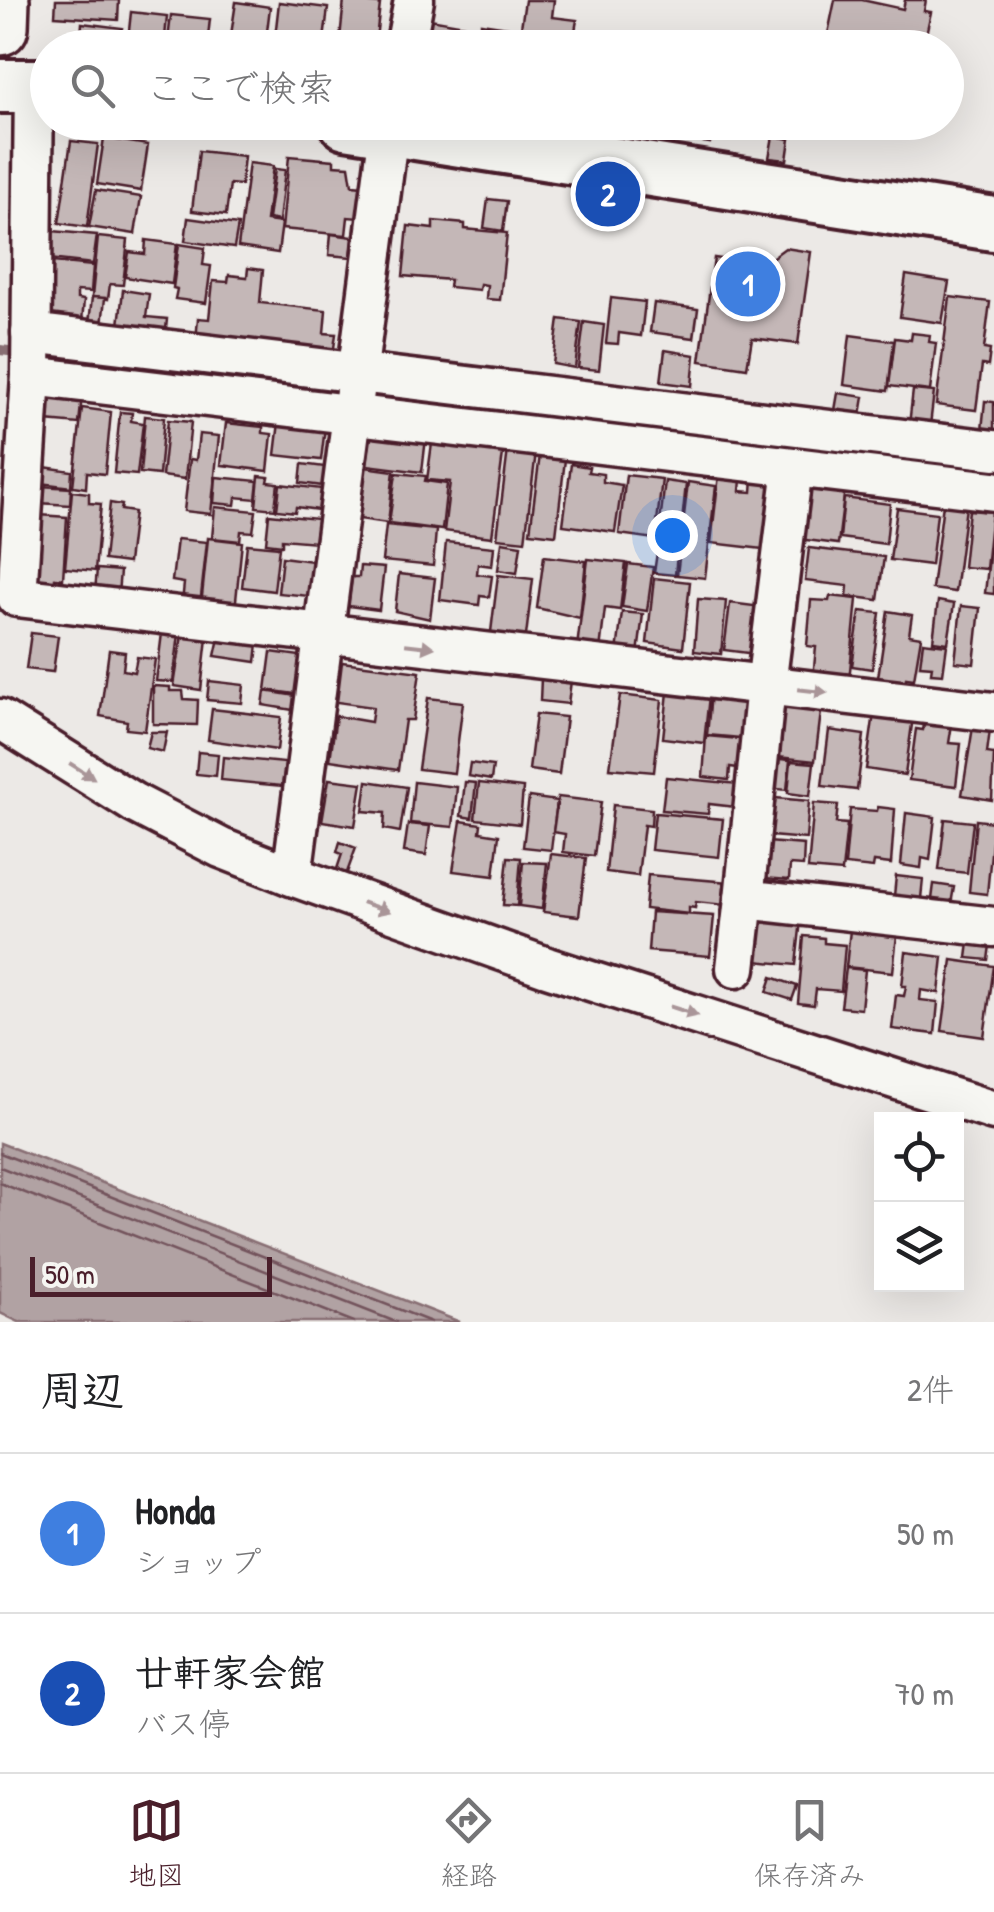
<!DOCTYPE html>
<html lang="ja">
<meta charset="utf-8">
<style>
body{margin:0;font-family:"Patrick Hand","Klee One",sans-serif;background:#f6f6f6;color:#202124}
.controls{position:absolute;right:30px;bottom:30px;display:grid;overflow:hidden;border-radius:0px;box-shadow:0 10px 40px #0002}
.controls button{width:90px;height:90px;display:grid;place-items:center;padding:0;border:0;border-bottom:2px solid #e0e0e0;background:#fff;color:#202124;font:50px sans-serif}
.scale{position:absolute;left:30px;bottom:25px;width:242px;box-sizing:border-box;padding-left:10px;border:5px solid #4a1f2b;border-top:0;font-size:28px;line-height:35px;white-space:nowrap;color:#4a1f2b;-webkit-text-stroke:8px #f6f6f2;paint-order:stroke}
.you{position:absolute;left:672px;top:535px;width:35px;height:35px;margin:-25px;border:8px solid #fff;border-radius:50%;background:#1a73e8;box-shadow:0 0 0 15px #1a73e833}
.badge{display:grid;place-items:center;width:65px;height:65px;border-radius:50%;background:#4a1f2b;color:#fff;font-size:32px;font-weight:700}
.pin{position:absolute;translate:-50% -50%;border:5px solid #fff;box-shadow:0 2px 10px #0006}
.list{margin:0;padding:0;list-style:none}
h2{display:flex;justify-content:space-between;align-items:center;height:130px;margin:0;padding:0 40px;font-size:42px}
h2 small{font-size:32px;font-weight:400;color:#757577}
.list li{display:grid;grid-template-columns:65px 1fr auto;gap:30px;align-items:center;box-sizing:border-box;height:160px;padding:0 40px;border-top:2px solid #e0e0e0}
.list b{display:block;font-size:38px;white-space:nowrap}
.list p{margin:0;font-size:32px;white-space:nowrap;color:#757577}
.list em{font-size:32px;font-style:normal;color:#757577}
.icon{flex:none;width:55px;height:55px;fill:none;stroke:currentColor;stroke-width:2;stroke-linecap:round;stroke-linejoin:round}
.map{position:relative;flex:none;width:994px;height:1322px;overflow:hidden}
.search{position:absolute;background:#fff;box-shadow:0 10px 40px #0002;left:30px;right:30px;top:30px;height:110px;display:flex;align-items:center;gap:25px;box-sizing:border-box;padding:0 35px;border-radius:55px;color:#757577;font-size:38px}
.sheet{height:450px;background:#fff}
nav{display:flex;justify-content:space-around;align-items:center;box-sizing:border-box;height:140px;border-top:2px solid #e0e0e0;background:#fff;font-size:28px;color:#757577}
nav a{display:grid;justify-items:center;gap:5px}
nav .on{color:#4a1f2b}
.map>svg:first-child{display:block}
</style>
<div class="map">
<svg width="994" height="1322" viewBox="0 0 994 1322">
<rect width="100%" height="100%" fill="#ece9e6"/>
<filter id="ink" filterUnits="userSpaceOnUse"><feTurbulence type="fractalNoise" baseFrequency=".01" numOctaves="2"/><feDisplacementMap in="SourceGraphic" scale="20" xChannelSelector="R" yChannelSelector="G"/><feConvolveMatrix kernelMatrix="1 2 1 2 8 2 1 2 1" color-interpolation-filters="sRGB"/></filter>
<g filter="url(#ink)">
<!-- water -->
<path fill="#b1a2a3" stroke="#886e73" stroke-width="2.5" d="M0,1143L460,1322H19L0,1313Z"/>
<g fill="none" stroke-linecap="round" stroke-linejoin="round">
<!-- shore -->
<g stroke="#73535b" stroke-width="2.5">
<path d="M0,1153L431,1322"/>
<path d="M0,1167L396,1322"/>
<path d="M0,1183L354,1322"/>
</g>
<!-- stream -->
<path stroke="#886e73" stroke-width="10" d="M0,350L322,387"/>
</g>
<!-- building -->
<g fill="#c4b7b7" stroke="#4a1f2b" stroke-width="2.5">
<path d="M56,0H119L118,20L55,16Z"/>
<path d="M344,0L380,4L375,48H339Z"/>
<path d="M525,0H554L552,17L577,20L572,48H518Z"/>
<path d="M835,0H862L903,9L905,0H926L924,11L931,12L923,48H825Z"/>
<path d="M236,2L270,7L265,48H229Z"/>
<path d="M279,2L328,8L323,48L274,46Z"/>
<path d="M131,12L167,16L164,48H141L142,41L128,40Z"/>
<path d="M171,15L210,19L207,46L186,43V48H167Z"/>
<path d="M430,19L481,28V23L508,27L505,48H425Z"/>
<path d="M82,23L122,28L119,48H80Z"/>
<path d="M661,122H714L710,143L658,135Z"/>
<path d="M773,136L790,139L787,160L769,158Z"/>
<path d="M104,138L148,145L141,191L97,184Z"/>
<path d="M71,141L98,144L87,227L59,223Z"/>
<path d="M199,151L244,156L241,185L230,184L226,215L192,211Z"/>
<path d="M289,156L334,160V165L349,166L352,185L363,186L359,218L348,217L346,235L282,229Z"/>
<path d="M249,163L273,166L266,221L282,223L278,253L238,247Z"/>
<path d="M275,169L285,170L279,221L268,219Z"/>
<path d="M96,190L141,197L135,234L89,227Z"/>
<path d="M488,199L507,201L503,231L484,228Z"/>
<path d="M188,218L238,225L234,248L185,241Z"/>
<path d="M433,221L465,224V229L507,233L500,300L486,299L487,285L480,284L479,290L449,287L450,280L403,276L408,226L433,229Z"/>
<path d="M52,231L97,235L93,264L49,259Z"/>
<path d="M331,234L353,237L351,257L329,255Z"/>
<path d="M98,237L128,240L123,285L110,284L108,299L92,297Z"/>
<path d="M146,240L177,244L172,284L125,277L129,252L145,254Z"/>
<path d="M179,244L205,248L203,265L211,266L206,303L175,299L177,289L173,288Z"/>
<path d="M785,248L811,252L798,344L752,338L747,368L700,361L714,258L762,265Z"/>
<path d="M53,262L93,266L91,292L77,291V299L84,300L82,321L47,318Z"/>
<path d="M248,268L263,270L260,303L326,310L324,333L336,334L333,355L196,341L198,318L209,319L213,281L228,282L229,275L247,277Z"/>
<path d="M906,275L949,282L942,323L900,317Z"/>
<path d="M123,290L149,294L146,317L167,319L165,339L118,334Z"/>
<path d="M92,297L105,298L102,325L89,323Z"/>
<path d="M950,297L990,302L984,349L990,350L988,366L982,365L976,410L936,405Z"/>
<path d="M611,298L645,302L641,336L619,333L618,344L606,343Z"/>
<path d="M654,303L698,309L694,338L650,332Z"/>
<path d="M559,319L581,322L575,368L553,364Z"/>
<path d="M584,322L604,325L599,370L578,368Z"/>
<path d="M912,333L930,335L929,342L936,343L930,391L889,386L895,338L911,340Z"/>
<path d="M850,335L894,341L888,391L844,385Z"/>
<path d="M665,350L695,355L692,386L661,382Z"/>
<path d="M913,390L934,392L929,434L909,425Z"/>
<path d="M48,391L82,395L79,424L46,421Z"/>
<path d="M838,393L864,397L860,421L834,416Z"/>
<path d="M985,401L994,402V431L982,430Z"/>
<path d="M82,408L111,412L105,474L87,472L86,488L73,486Z"/>
<path d="M120,412L132,413L131,421L143,423L137,475L114,473Z"/>
<path d="M145,416L164,418L159,475L140,473Z"/>
<path d="M168,420L191,422L185,479L162,476Z"/>
<path d="M279,422L325,427L321,460L275,455Z"/>
<path d="M226,423L263,427V433L272,434L268,471L221,465Z"/>
<path d="M372,431L426,438L422,472L367,465Z"/>
<path d="M199,434L219,436L211,514L184,511L190,459L196,460Z"/>
<path d="M433,436L504,446L492,537L444,531L450,482L427,480Z"/>
<path d="M541,447L566,451L556,535L530,532Z"/>
<path d="M508,449L536,452L525,541L497,538Z"/>
<path d="M302,464L325,467L323,486L300,483Z"/>
<path d="M571,464L589,467L588,472L603,474V482L622,485L615,532L563,525Z"/>
<path d="M720,466L742,468L740,491L752,492L753,478L780,480L772,550L711,543Z"/>
<path d="M44,467L72,471L71,487L41,483Z"/>
<path d="M365,467L394,471L388,523L359,519Z"/>
<path d="M396,473L426,476L425,481L447,484L442,530L389,523Z"/>
<path d="M626,475L662,479L655,539L619,534Z"/>
<path d="M259,476L269,477L268,482L278,483L275,509L256,507Z"/>
<path d="M216,477L258,481L256,499L236,497L235,505L214,503Z"/>
<path d="M665,481L686,484L680,541L658,539Z"/>
<path d="M688,482L716,486L705,578L677,575Z"/>
<path d="M805,483L845,488L838,544L798,539Z"/>
<path d="M280,484L322,489L319,510L296,507L295,512L277,510Z"/>
<path d="M41,486L71,488L70,505L39,503Z"/>
<path d="M72,491L89,493V503L101,504L95,571L65,568Z"/>
<path d="M844,498L890,504L886,544L840,538Z"/>
<path d="M110,503L122,505L121,510L134,512L128,563L104,560Z"/>
<path d="M943,504L966,507L955,592L932,589Z"/>
<path d="M215,507L256,511L253,532L241,531L240,541L212,538Z"/>
<path d="M897,508L937,513L931,565L890,560Z"/>
<path d="M969,510L992,512L986,569L963,567Z"/>
<path d="M994,513V594L985,593Z"/>
<path d="M269,514L318,519L316,542L282,539V545L266,543Z"/>
<path d="M39,515L67,517L63,579L55,578L54,588L34,586Z"/>
<path d="M386,525L436,530L433,566L382,561Z"/>
<path d="M208,538L242,542L235,610L201,606Z"/>
<path d="M177,539L207,542L200,606L182,604L184,583L172,581Z"/>
<path d="M446,542L494,547L492,566L478,564L477,574L492,576L489,597L480,596L479,605L440,600Z"/>
<path d="M502,542L521,545L517,573L498,570Z"/>
<path d="M247,544L279,547L274,591L242,587Z"/>
<path d="M809,548L884,557L878,600L847,596L848,586L805,581Z"/>
<path d="M657,552L677,554L675,575L654,573Z"/>
<path d="M544,556L586,561L580,618L537,608Z"/>
<path d="M282,557L313,561L309,596L278,593Z"/>
<path d="M588,559L626,563L620,610L605,608L600,650L577,647Z"/>
<path d="M628,564L653,567L647,611L622,607Z"/>
<path d="M360,566L384,568L379,610L348,606L352,577H359Z"/>
<path d="M97,569L120,571L118,594L95,592Z"/>
<path d="M399,574L435,578L430,619L395,611Z"/>
<path d="M498,575L533,579L525,644L490,640Z"/>
<path d="M654,578L690,582L683,648L647,643Z"/>
<path d="M830,596L857,599L849,681L813,678L816,647L807,646L811,600L829,601Z"/>
<path d="M698,599L726,601L721,654L694,651Z"/>
<path d="M938,601L954,604L948,643L933,641Z"/>
<path d="M730,603L762,607L756,654L724,650Z"/>
<path d="M961,606L980,608L974,664L955,662Z"/>
<path d="M860,611L880,613L872,669L852,666Z"/>
<path d="M888,611L912,615L909,635L921,637L914,679L906,678L904,688L877,684Z"/>
<path d="M622,612L643,614L638,654L617,652Z"/>
<path d="M31,633L58,636L53,672L26,669Z"/>
<path d="M162,633L179,634L173,682L156,681Z"/>
<path d="M182,635L207,638L201,690L174,686Z"/>
<path d="M219,638L258,644L256,662L215,656Z"/>
<path d="M923,642L947,645L943,674L931,673L932,666L920,665Z"/>
<path d="M109,650L125,652L123,670L134,672L137,657L155,659L145,731L126,729L127,721L100,716Z"/>
<path d="M271,652L300,656L295,694L266,690Z"/>
<path d="M342,662L420,672L413,720H405L398,770L330,760L336,716L371,722L373,707L337,702Z"/>
<path d="M541,678L571,681L568,704L540,701Z"/>
<path d="M209,681L244,685L242,703L207,700Z"/>
<path d="M153,686L170,687V691H183L184,699L198,700L197,725L153,724Z"/>
<path d="M265,691L296,696L293,710L263,705Z"/>
<path d="M668,692L709,696L704,743L663,738Z"/>
<path d="M711,694L745,697L741,738L707,735Z"/>
<path d="M620,695L662,700L654,772L610,768Z"/>
<path d="M428,698L463,702L454,773L418,769Z"/>
<path d="M773,707L821,712L815,761L768,756Z"/>
<path d="M212,709L281,717L277,750L208,740Z"/>
<path d="M874,713L913,717L905,775L866,769Z"/>
<path d="M536,714L566,717L559,774L529,770Z"/>
<path d="M925,720L952,724L949,743L961,744L956,786L909,780L916,729L923,730Z"/>
<path d="M973,727L990,730L987,753L994,754L992,800L962,795Z"/>
<path d="M829,730L864,735L857,790L822,786Z"/>
<path d="M151,732H167L163,752L147,748Z"/>
<path d="M706,736L740,739L738,768L730,767L729,780L703,777Z"/>
<path d="M198,752L218,754L216,776L196,774Z"/>
<path d="M223,757L285,763L282,786L221,780Z"/>
<path d="M770,758L790,760L787,790L766,788Z"/>
<path d="M791,761L814,763L810,796L788,793Z"/>
<path d="M470,763L493,766L491,780L468,776Z"/>
<path d="M666,777L739,784L736,807L709,804L708,814L662,810Z"/>
<path d="M329,779L362,783L355,826L322,821Z"/>
<path d="M367,781L407,787L400,832L384,829L385,813L363,811Z"/>
<path d="M414,782L457,787L453,827L410,823Z"/>
<path d="M465,782L476,783L472,818L461,816Z"/>
<path d="M479,783L523,788L520,824L475,819Z"/>
<path d="M529,797L557,801L551,850L523,847Z"/>
<path d="M558,797L601,802L594,856L563,852L565,834L553,832Z"/>
<path d="M775,798L809,801L806,839L771,836Z"/>
<path d="M814,803L838,805L836,823L847,824L842,872L808,869Z"/>
<path d="M613,805L652,809L651,826L644,825L638,876L606,872Z"/>
<path d="M878,807L895,809L891,864L874,862L873,868L845,865L850,809L877,811Z"/>
<path d="M655,813L723,819L719,857L651,850Z"/>
<path d="M906,813L935,817L930,860L922,858L921,868L901,865Z"/>
<path d="M945,819L973,822L967,873L939,870Z"/>
<path d="M976,820L994,822L987,894L969,892Z"/>
<path d="M461,821L481,824L480,832L499,835L494,876L453,871Z"/>
<path d="M408,824L430,826L426,855L404,852Z"/>
<path d="M755,841L804,845L803,866L790,865L789,880L752,877Z"/>
<path d="M340,842L356,848L345,878L335,875L342,854L337,852Z"/>
<path d="M551,854L586,858L579,916L543,912Z"/>
<path d="M508,857L521,858L517,906L503,905Z"/>
<path d="M523,862L547,863L542,909L519,906Z"/>
<path d="M648,875L728,882L725,905L696,902L695,908L689,907V914L645,909Z"/>
<path d="M896,876L923,879L920,908L893,906Z"/>
<path d="M934,884L954,887L950,910L931,907Z"/>
<path d="M651,912L714,916L710,956L648,951Z"/>
<path d="M756,916L801,920L796,965L745,960Z"/>
<path d="M850,930L897,935L893,972L846,967Z"/>
<path d="M970,935L991,938L988,960L967,958Z"/>
<path d="M804,936L824,938V943L845,945L841,991L816,989L814,1005L798,1003Z"/>
<path d="M906,952L943,957L939,993L921,990L920,1000L938,1002L935,1034L892,1029L896,995L904,996L906,986H902Z"/>
<path d="M952,960L994,966L984,1037L942,1031Z"/>
<path d="M846,968L865,970L861,1009L841,1007Z"/>
<path d="M772,977L797,986L792,1000L767,992Z"/>
</g>
<g fill="none" stroke-linecap="round" stroke-linejoin="round">
<!-- street casing -->
<g stroke="#4a1f2b" stroke-width="45">
<g id="street">
<path d="M405,48L414,0"/>
<path d="M34,84L31,376L17,597L994,712"/>
<path d="M31,333L994,450"/>
<path d="M31,376L994,491"/>
<path d="M793,467L766,686L744,899L994,927"/>
<path d="M0,719L134,803L221,848L292,876L547,967L994,1111"/>
<path d="M292,876L390,122"/>
<path d="M736,968L744,899"/>
</g>
</g>
<!-- secondary casing -->
<g stroke="#4a1f2b" stroke-width="60">
<g id="secondary">
<path d="M0,86H48"/>
<path d="M346,122L994,224"/>
</g>
</g>
<!-- primary casing -->
<g stroke="#4a1f2b" stroke-width="62">
<path id="primary" d="M0,27L1,0"/>
</g>
<!-- street -->
<use href="#street" stroke="#f6f6f2" stroke-width="38"/>
<!-- secondary -->
<use href="#secondary" stroke="#f6f6f2" stroke-width="52"/>
<!-- primary -->
<use href="#primary" stroke="#f6f6f2" stroke-width="55"/>
</g>
<!-- one-way arrows -->
<defs><path id="oneway-solid" d="M-6-.8H1V-3.2L6.5 0L1 3.2V.8H-6Z" transform="scale(2.5)"/></defs>
<g fill="#a99598">
<use href="#oneway-solid" transform="translate(420 646) rotate(7)"/>
<use href="#oneway-solid" transform="translate(813 691) rotate(7)"/>
<use href="#oneway-solid" transform="translate(82 771) rotate(32)"/>
<use href="#oneway-solid" transform="translate(376 907) rotate(19)"/>
<use href="#oneway-solid" transform="translate(684 1011) rotate(18)"/>
</g>
</g>
</svg>
<div class="controls">
<button><svg class="icon" aria-label="locate" viewBox="0 0 24 24"><circle cx="12" cy="12" r="6"/><path d="M12 2v4M12 18v4M2 12h4M18 12h4"/></svg></button>
<button><svg class="icon" aria-label="layers" viewBox="0 0 24 24"><path d="M12 4l9 5-9 5-9-5zM3 14l9 5 9-5"/></svg></button>
</div>
<div class="scale">50 m</div>
<div class="you"></div>
<div class="pin badge" style="left:748px;top:284px;background:#3f7fe0">1</div>
<div class="pin badge" style="left:608px;top:194px;background:#1a4fb4">2</div>
<div class="search"><svg class="icon" aria-label="search" viewBox="0 0 24 24"><circle cx="10" cy="10" r="6"/><path d="M15 15l6 6"/></svg>ここで検索</div>
</div>
<section class="sheet">
<h2>周辺<small>2件</small></h2>
<ul class="list">
<li><span class="badge" style="background:#3f7fe0">1</span><div><b>Honda</b><p>ショップ</p></div><em>50 m</em></li>
<li><span class="badge" style="background:#1a4fb4">2</span><div><b>廿軒家会館</b><p>バス停</p></div><em>70 m</em></li>
</ul>
</section>
<nav>
<a class="on"><svg class="icon" aria-label="map" viewBox="0 0 24 24"><path d="M3 6l6-2 6 2 6-2v14l-6 2-6-2-6 2zM9 4v14M15 6v14"/></svg>地図</a>
<a><svg class="icon" aria-label="directions" viewBox="0 0 24 24"><path d="M12 3l9 9-9 9-9-9zM9 14v-3h6M13 9l2 2-2 2"/></svg>経路</a>
<a><svg class="icon" aria-label="saved" viewBox="0 0 24 24"><path d="M7 4h10v16l-5-4-5 4z"/></svg>保存済み</a>
</nav>
